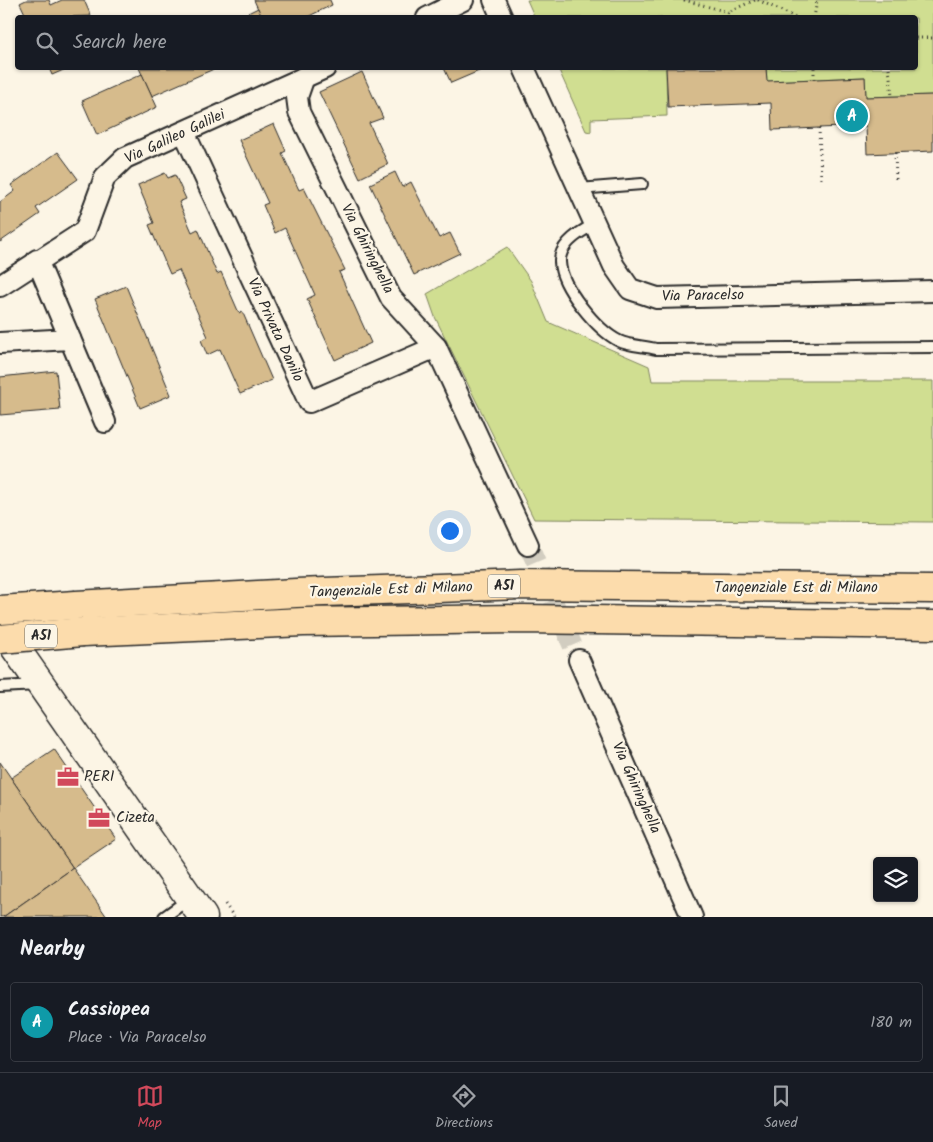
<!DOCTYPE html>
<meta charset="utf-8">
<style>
body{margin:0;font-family:Kalam,sans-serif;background:#242831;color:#f1f3f6}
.controls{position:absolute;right:15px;bottom:15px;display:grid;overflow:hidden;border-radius:5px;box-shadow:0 1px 4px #0004}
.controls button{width:45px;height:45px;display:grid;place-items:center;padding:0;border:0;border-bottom:1px solid #363941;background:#171b24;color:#f1f3f6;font:25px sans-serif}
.you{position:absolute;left:449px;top:530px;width:18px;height:18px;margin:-12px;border:4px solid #fff;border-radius:50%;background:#1a73e8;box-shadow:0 0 0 8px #1a73e833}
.badge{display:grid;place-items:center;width:32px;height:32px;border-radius:50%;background:#d1495b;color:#fff;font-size:16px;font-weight:700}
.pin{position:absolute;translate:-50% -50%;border:2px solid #fff;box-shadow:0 1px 5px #0006}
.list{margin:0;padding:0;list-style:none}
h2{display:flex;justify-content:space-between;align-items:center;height:65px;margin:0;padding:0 20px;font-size:21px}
h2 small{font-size:16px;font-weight:400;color:#9ea1a6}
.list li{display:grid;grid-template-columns:32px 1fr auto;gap:15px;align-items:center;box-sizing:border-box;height:80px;margin:0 10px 10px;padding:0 10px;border:1px solid #363941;border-radius:5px}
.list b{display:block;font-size:19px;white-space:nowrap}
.list p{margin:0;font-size:16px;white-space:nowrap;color:#9ea1a6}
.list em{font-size:16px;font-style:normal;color:#9ea1a6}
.icon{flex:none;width:28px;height:28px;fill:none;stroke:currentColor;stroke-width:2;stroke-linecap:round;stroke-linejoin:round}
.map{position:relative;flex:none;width:933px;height:917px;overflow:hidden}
.search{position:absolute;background:#171b24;box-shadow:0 1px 4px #0004;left:15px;right:15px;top:15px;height:55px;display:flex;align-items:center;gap:12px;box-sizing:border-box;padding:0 18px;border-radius:5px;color:#9ea1a6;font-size:19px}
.sheet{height:155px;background:#171b24}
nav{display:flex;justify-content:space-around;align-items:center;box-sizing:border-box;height:70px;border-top:1px solid #363941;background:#171b24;font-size:14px;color:#9ea1a6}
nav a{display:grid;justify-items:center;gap:2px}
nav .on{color:#d1495b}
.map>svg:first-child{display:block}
</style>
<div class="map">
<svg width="933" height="917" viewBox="0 0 933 917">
<rect width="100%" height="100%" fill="#fcf5e5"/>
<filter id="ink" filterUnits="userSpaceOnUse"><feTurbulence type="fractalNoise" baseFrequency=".02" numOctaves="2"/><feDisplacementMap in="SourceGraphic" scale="10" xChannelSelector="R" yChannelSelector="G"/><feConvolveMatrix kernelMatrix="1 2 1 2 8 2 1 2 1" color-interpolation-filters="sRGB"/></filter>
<g filter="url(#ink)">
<!-- green -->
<g fill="#d0de91" stroke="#7e845e">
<path d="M527,0H933V95L866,97L865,77L767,81L766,68H916V18H535Z"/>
<path d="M558,68H666L667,116L591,119V132L586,131Z"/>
<path d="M507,247L531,281L548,322L649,366L652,381H933V522L534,519L435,317L427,294Z"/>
</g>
<!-- building -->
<g fill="#d6bb8c" stroke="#2b2b2b">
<path d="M26,0H49L51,5L62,0H84L91,16L27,18L20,3Z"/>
<path d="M254,0H330L332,5L305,18H262Z"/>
<path d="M258,8L262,18H238Z"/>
<path d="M49,68H68L52,75Z"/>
<path d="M139,68H216L152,96Z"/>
<path d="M444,68H486L451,83Z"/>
<path d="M666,68H766L767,81L865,77L866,97L933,95V151L867,154L866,126L772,130L771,103L668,107Z"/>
<path d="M362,72L383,118L369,123L388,164L360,178L319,92Z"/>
<path d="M142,74L157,107L97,135L82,101Z"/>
<path d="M274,124L286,151L282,153L299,190L304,188L345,270L339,272L371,343L335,360L307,299L315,295L285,228L275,233L263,205L268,203L239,140Z"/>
<path d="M58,152L78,179L36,208L40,214L0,242V202L15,191L11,185Z"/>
<path d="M395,172L402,187L411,182L439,238L450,233L460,253L414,275L370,184Z"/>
<path d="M165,173L168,178L175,175L186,199L179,202L192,232L198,229L217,274L221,272L239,313L242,311L272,380L240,394L220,349L207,355L201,340L208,337L179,270L170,274L149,225L154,223L138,185Z"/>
<path d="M126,286L171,395L140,408L95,299Z"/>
<path d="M56,371L60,410L0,415V377Z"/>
<path d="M54,749L116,839L73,868L11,778Z"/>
<path d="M0,762L73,868L3,917H0Z"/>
<path d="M73,868L107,917H3Z"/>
</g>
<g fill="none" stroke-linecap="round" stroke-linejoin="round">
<!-- street-tunnel -->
<path stroke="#d2cdc0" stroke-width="20" stroke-dasharray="20 10" stroke-linecap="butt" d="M528,545L579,660"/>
<!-- lane casing -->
<g stroke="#2b2b2b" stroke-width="14">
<g id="lane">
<path d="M579,189L642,184"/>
<path d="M595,224C581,231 559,244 560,262C561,287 597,330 619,341C629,346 645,346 656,349L933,347"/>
<path d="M0,687L38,685"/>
<path d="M164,917L189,899"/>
</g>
</g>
<!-- street casing -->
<g stroke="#2b2b2b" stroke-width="24">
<g id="street">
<path d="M494,0L502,18"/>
<path d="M427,18L463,0"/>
<path d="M524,68L614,266L630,289L657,298L933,291"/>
<path d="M304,77L297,97L299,112L391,298L436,347L528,545"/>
<path d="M184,132L309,402L436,347"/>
<path d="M37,260L105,422"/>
<path d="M0,286L85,231L105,177L125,158L325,68"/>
<path d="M0,343L70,339"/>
<path d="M579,660L692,917"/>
</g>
</g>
<!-- secondary casing -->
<g stroke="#2b2b2b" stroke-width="31">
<path id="secondary" d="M0,626L203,917"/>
</g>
<!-- highway casing -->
<g stroke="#2b2b2b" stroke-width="31">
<g id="highway">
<path d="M76,605L296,593L520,585L933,589"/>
<path d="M83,632L303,622L523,619L933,625"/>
</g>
</g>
<!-- path -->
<g stroke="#2b2b2b" stroke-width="3" stroke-dasharray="1 4" stroke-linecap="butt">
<path d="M684,0L728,12"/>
<path d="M758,0L797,18"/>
<path d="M725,18L728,12L755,0"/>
<path d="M814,18L817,0"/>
<path d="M916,38H933"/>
<path d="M814,68V79"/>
<path d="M889,68L892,96"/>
<path d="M819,128L821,180"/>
<path d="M895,153L896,179"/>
<path d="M225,904L234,917"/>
</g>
<!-- lane -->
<use href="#lane" stroke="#fcf5e5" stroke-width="10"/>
<!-- street -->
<use href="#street" stroke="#fcf5e5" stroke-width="20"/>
<!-- secondary -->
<use href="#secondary" stroke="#fcf5e5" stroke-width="28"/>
<!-- highway -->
<use href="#highway" stroke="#fcdcac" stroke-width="28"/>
<!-- highway-bridge casing -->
<g stroke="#2b2b2b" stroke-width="31" stroke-linecap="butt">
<g id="highway-bridge">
<path d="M0,610L76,605"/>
<path d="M0,639L83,632"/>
</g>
</g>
<!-- highway-bridge -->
<use href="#highway-bridge" stroke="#fcdcac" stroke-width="28"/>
</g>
</g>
<!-- icons -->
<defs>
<g id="office-bare" transform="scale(1.725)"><path d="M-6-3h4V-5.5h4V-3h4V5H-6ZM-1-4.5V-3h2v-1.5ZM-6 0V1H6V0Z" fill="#d1495b" stroke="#fcf5e5" stroke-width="2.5" paint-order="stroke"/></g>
</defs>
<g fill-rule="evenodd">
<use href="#office-bare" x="68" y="777"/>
<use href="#office-bare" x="99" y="818"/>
</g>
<g text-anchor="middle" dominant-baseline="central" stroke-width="4.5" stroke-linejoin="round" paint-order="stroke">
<!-- shield labels -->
<g fill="#fcf5e5" stroke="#6a6863" stroke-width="1">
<rect x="488" y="574.5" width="32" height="23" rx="4"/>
<rect x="25" y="624.5" width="32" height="23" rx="4"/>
</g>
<g font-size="14" font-weight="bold" fill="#2b2b2b">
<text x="504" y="586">A51</text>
<text x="41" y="636">A51</text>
</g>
<!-- street labels -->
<g font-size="15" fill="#2b2b2b" stroke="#fcf5e5">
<text transform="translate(175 137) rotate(-25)">Via Galileo Galilei</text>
<text transform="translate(367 249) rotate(63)">Via Ghiringhella</text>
<text transform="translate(703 296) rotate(-1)">Via Paracelso</text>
<text transform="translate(275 330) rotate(65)">Via Privata Danilo</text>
<text x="796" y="588">Tangenziale Est di Milano</text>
<text transform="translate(391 590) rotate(-2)">Tangenziale Est di Milano</text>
<text transform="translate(636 788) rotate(66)">Via Ghiringhella</text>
</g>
<!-- poi labels -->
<g font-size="15" fill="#2b2b2b" stroke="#fcf5e5" text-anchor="start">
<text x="84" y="777">PERI</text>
<text x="116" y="818">Cizeta</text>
</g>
</g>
</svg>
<div class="controls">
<button><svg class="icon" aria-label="layers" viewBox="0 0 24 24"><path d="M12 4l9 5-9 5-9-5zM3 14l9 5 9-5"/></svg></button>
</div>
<div class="you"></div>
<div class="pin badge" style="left:852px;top:116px;background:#0f9aa8">A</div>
<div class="search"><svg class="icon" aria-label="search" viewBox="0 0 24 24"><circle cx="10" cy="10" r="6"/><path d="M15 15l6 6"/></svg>Search here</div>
</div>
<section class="sheet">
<h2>Nearby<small></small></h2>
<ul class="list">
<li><span class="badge" style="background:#0f9aa8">A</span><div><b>Cassiopea</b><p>Place · Via Paracelso</p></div><em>180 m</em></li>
</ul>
</section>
<nav>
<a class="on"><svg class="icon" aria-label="map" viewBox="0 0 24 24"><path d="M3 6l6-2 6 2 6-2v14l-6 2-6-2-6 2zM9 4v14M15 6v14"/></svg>Map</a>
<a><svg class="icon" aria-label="directions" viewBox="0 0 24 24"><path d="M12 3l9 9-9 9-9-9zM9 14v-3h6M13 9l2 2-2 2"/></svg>Directions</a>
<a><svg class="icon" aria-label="saved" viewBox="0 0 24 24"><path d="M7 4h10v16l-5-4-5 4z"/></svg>Saved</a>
</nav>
